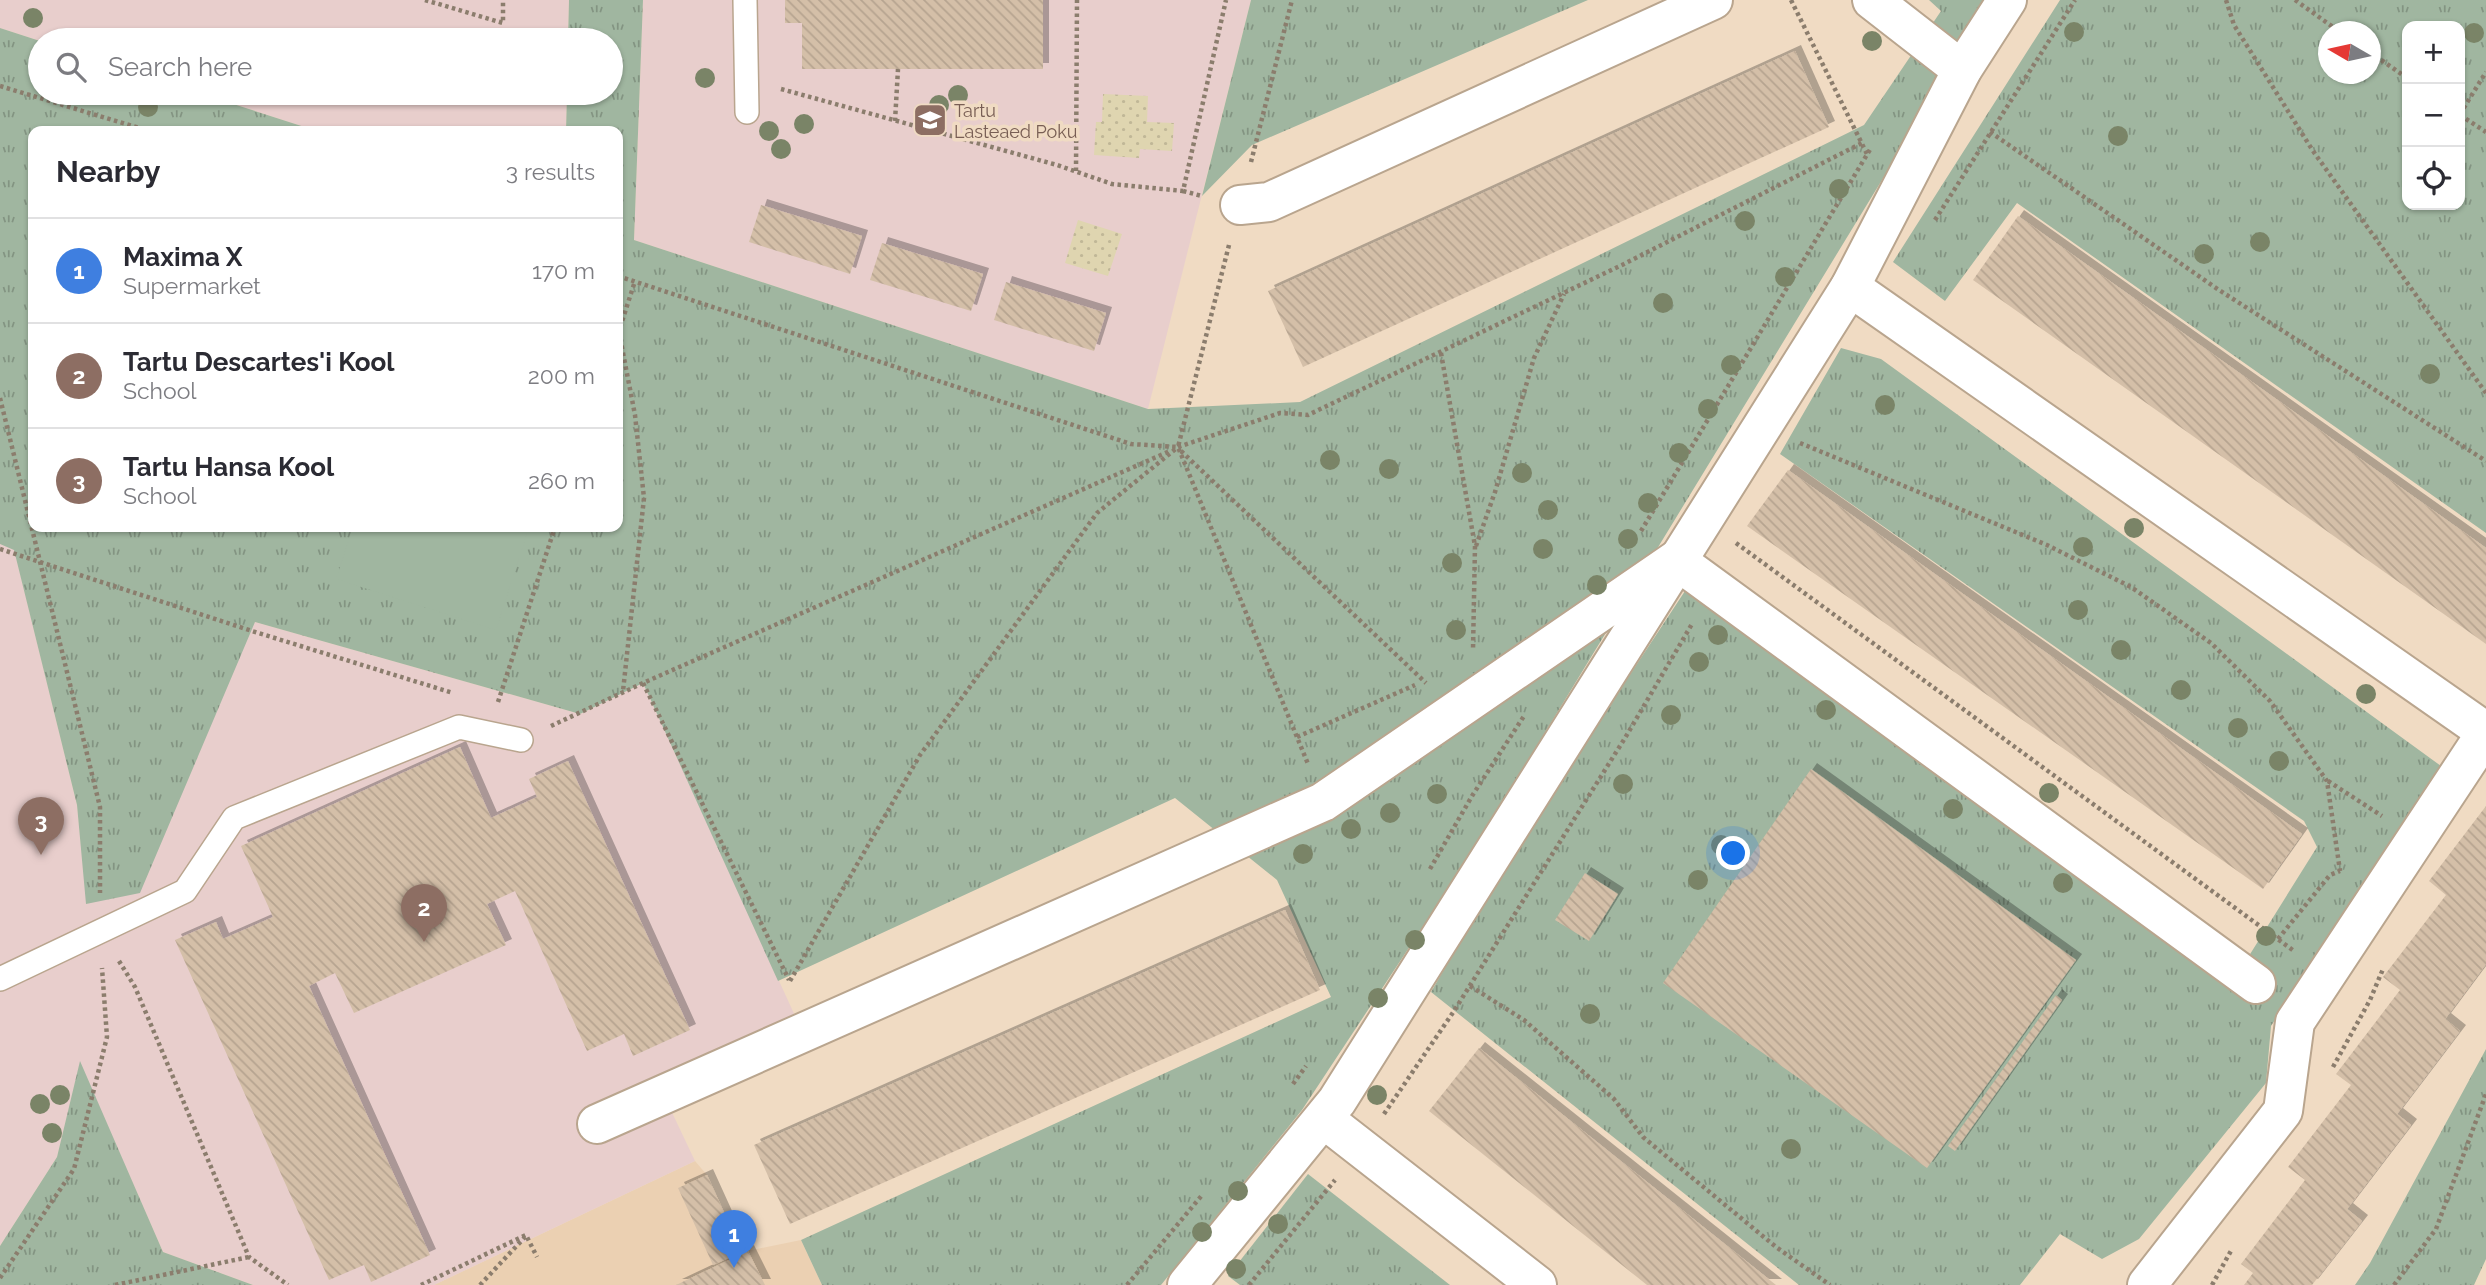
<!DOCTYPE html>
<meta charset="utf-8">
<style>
body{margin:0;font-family:Raleway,sans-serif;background:#f7f7f7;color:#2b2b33}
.controls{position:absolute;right:21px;top:21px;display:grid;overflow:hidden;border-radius:14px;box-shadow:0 2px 5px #0004}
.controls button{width:63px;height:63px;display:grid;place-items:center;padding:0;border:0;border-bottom:2px solid #e1e1e2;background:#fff;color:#2b2b33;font:35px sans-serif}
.compass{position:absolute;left:2318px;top:21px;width:63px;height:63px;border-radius:50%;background:#fff;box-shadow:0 2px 5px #0004;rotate:279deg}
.you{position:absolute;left:1734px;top:854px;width:24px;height:24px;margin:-18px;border:5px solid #fff;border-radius:50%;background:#1a73e8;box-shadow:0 0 0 10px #1a73e833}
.badge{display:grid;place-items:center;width:46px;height:46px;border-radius:50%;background:#3961d2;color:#fff;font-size:23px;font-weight:700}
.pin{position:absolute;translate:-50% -58px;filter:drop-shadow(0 2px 4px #0008)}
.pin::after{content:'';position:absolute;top:37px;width:24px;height:21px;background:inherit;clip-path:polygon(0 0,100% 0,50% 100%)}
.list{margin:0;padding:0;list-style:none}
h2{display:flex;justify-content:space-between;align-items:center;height:91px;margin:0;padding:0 28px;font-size:30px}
h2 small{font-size:23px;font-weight:400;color:#7c7c81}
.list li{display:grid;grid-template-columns:46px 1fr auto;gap:21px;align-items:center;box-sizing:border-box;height:105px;padding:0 28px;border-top:2px solid #e1e1e2}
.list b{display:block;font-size:26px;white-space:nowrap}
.list p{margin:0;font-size:23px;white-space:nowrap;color:#7c7c81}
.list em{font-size:23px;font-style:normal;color:#7c7c81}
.icon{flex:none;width:38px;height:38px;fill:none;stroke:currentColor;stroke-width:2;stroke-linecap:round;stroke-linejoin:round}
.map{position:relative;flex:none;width:2486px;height:1285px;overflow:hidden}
.search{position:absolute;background:#fff;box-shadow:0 2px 5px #0004;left:28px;top:28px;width:595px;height:77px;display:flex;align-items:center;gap:18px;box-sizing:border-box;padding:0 24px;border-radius:38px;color:#7c7c81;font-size:26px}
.panel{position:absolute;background:#fff;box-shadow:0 2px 5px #0004;left:28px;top:126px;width:595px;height:406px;border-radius:14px}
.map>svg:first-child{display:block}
</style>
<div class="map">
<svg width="2486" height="1285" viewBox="0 0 2486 1285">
<defs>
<pattern id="grass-tufts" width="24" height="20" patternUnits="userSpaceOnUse" patternTransform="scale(1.75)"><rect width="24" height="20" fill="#a0b6a0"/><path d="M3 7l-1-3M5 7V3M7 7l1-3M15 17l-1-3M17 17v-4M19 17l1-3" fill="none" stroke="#839482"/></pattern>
<pattern id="sand-dots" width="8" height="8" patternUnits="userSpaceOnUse" patternTransform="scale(1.75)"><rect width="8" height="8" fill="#dfd5b0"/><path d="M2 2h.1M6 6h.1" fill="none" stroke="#c0b797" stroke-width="1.8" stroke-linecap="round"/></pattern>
<pattern id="building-back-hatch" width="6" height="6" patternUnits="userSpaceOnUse" patternTransform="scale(1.75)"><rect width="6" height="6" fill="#d4bfa8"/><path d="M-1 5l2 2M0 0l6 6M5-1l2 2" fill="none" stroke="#b6a490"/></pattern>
<filter id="shadow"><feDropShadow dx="6" dy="-6" stdDeviation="0" flood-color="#0004"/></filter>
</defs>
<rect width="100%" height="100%" fill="#f0dbc3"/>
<!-- built -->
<path fill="#ebd0b2" d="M695,1161L707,1175L742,1252L801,1240L822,1285H434Z"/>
<!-- education -->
<g fill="#e8cecc">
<path d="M0,0H569L568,40L40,41L0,28Z"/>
<path d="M643,0H1251L1148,409L634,240Z"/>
<path d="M199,93H567L566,131H317Z"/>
<path d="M0,544L14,549L77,805L87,904L255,622L580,714L643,683L796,1018L659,1085L695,1161L434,1285H253L163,1252L80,1063L57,1157L0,1246Z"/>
</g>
<!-- grass -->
<g fill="url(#grass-tufts)" fill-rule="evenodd">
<path d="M569,0H643L634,240L1148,409L1300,402L1864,125L1941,11L1929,0H1997L1921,116L1474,849L1302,1110L1161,1285H822L801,1240L1331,997L1277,880L1175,798L778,981L643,683L580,714L255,622L140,893L86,904L77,805L14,550L0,544V28L40,41V93H199L317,131H33V527H618V131H566L567,93H611V40H568Z"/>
<path d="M1251,0H1588L1252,145L1202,196Z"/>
<path d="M2060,0H2486V533L2017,203L1945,301L1893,262ZM2460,26V205H2407V26ZM2328,32H2370V74H2328Z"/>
<path d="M1841,348L1881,359L2441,766L2271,1026L2266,1083L2139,1239L2102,1259L2060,1234L2020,1285H1799L1431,992L1502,869L1685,591L2232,983L2317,847L2304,821L1780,454Z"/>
<path d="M2486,1049V1259L2474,1285H2355L2370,1263Z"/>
<path d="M80,1061L163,1252L253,1285H0V1246L57,1157Z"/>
<path d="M1308,1174L1450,1285H1240L1228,1276Z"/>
</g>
<!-- sand -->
<g fill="url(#sand-dots)">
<path d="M1103,94L1148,96L1147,122L1174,123L1172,151L1140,149L1139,158L1094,155L1096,122H1102Z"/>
<path d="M1078,220L1122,234L1108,276L1065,263Z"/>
</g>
<!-- garden -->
<path fill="#a0b6a0" d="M353,527H529L496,630L336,579Z"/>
<!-- building -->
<g fill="url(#building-back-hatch)" filter="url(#shadow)">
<path d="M785,0H1043V69H802V23H785Z"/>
<path d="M1795,51L1829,127L1303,367L1268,291Z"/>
<path d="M761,205L862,236L850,274L749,242Z"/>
<path d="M2018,216L2486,548V644L1973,280Z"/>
<path d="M882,243L983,274L971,311L870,280Z"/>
<path d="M1006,282L1106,313L1094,351L994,320Z"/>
<path d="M1788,470L2302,834L2263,889L1747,526Z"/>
<path d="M460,747L491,818L537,797L529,779L568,761L690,1030L633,1056L624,1034L587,1051L515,891L487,904L506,945L354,1013L335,973L309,986L430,1255L371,1282L364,1265L329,1280L175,940L216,922L223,939L273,917L241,846Z"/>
<path d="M1811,769L2076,960L1927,1168L1663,983Z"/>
<path d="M2486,806V964L2445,1019L2460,1031L2397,1114L2411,1125L2347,1209L2362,1221L2312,1285H2244L2253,1273L2241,1264L2305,1180L2288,1167L2351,1085L2336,1074L2400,990L2383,977L2446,895L2429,881Z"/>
<path d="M1585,873L1618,894L1589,941L1555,920Z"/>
<path d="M1285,910L1320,990L790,1224L754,1145Z"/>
<path d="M2056,995L2062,1000L1955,1151L1948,1146Z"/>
<path d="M1479,1048L1776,1285H1647L1429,1111Z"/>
<path d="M707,1175L742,1252L713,1265L678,1188Z"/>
<path d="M748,1251L765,1285H676Z"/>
</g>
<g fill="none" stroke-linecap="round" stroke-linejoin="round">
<!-- service casing -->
<g stroke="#b9a58e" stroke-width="26">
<g id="service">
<path d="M745,0L747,112"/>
<path d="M0,979L185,891L234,818L459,727L521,740"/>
</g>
</g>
<!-- minor casing -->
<g stroke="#b9a58e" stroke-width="42">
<g id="minor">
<path d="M1872,0L1962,70"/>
<path d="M1240,205L1269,202L1713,0"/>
<path d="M1850,287L2486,732"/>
<path d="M1324,1119L1537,1285"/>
<path d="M597,1124L1323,802L1676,560L2256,984"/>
<path d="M1187,1285L1337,1101L1850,287L1962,70L2007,0"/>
<path d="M2147,1285L2283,1111L2295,1022L2486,733"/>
</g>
</g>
<!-- path -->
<g stroke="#8b7d6d" stroke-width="4.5" stroke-dasharray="3.5 3.5" stroke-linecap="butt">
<path d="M425,0L503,23V0"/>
<path d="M1791,0L1867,154"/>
<path d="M2226,0L2234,25L2313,151L2486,393"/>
<path d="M2295,0L2340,32"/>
<path d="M2370,52L2407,78"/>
<path d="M0,86L149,131"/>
<path d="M781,89L1057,165L1112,184L1183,191L1226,0"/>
<path d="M2460,114L2486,72"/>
<path d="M2460,115L2486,132"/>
<path d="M895,121L898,69"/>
<path d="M1990,132L2219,290L2486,461"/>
<path d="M1251,162L1292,0"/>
<path d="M1076,171L1077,0"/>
<path d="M1183,191L1202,196"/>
<path d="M1935,220L2075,0"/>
<path d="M1229,245L1178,447L1308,764"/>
<path d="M618,276L1131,444L1178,447"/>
<path d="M619,332L635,415L644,498L623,691"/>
<path d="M618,334L635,281"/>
<path d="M1441,353L1475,546L1473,650"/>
<path d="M0,398L100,807V893"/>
<path d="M1800,443L2047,545L2131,587L2211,643L2270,701L2327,781L2340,871"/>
<path d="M1181,451L1426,683"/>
<path d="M1641,531L1871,148"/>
<path d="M1736,543L2294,951"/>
<path d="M1476,546L1495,492L1534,358L1564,294"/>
<path d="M0,549L252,631L453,693"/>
<path d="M643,683L789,980"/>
<path d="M498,702L555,527"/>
<path d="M551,726L643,683L1170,451"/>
<path d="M1297,737L1415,685"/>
<path d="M2328,781L2382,816"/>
<path d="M1430,869L1472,796L1524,716"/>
<path d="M2278,939L2330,875L2340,871"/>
<path d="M119,961L135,987L249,1257L288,1285"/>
<path d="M790,981L920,755L1097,513L1178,447L1280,413L1308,415L1622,265L1862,143"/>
<path d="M1470,986L1524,1020L1614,1099L1643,1137L1776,1247L1830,1285"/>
<path d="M2333,1067L2370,1000L2383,969"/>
<path d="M1293,1084L1306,1066"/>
<path d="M1384,1114L1454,1011L1625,738L1692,624"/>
<path d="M0,1278L74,1169L107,1037L102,968"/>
<path d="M115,1285L249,1257"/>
<path d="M421,1285L526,1235L537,1257"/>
<path d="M480,1285L525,1237"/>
<path d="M1127,1285L1203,1194"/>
<path d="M1249,1285L1335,1180"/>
<path d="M2212,1285L2232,1249"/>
<path d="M2394,1285L2436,1229L2486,1094"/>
</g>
<!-- service -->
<use href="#service" stroke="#fff" stroke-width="23"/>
<!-- minor -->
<use href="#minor" stroke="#fff" stroke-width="38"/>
</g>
<!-- trees -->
<g fill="#7a8467">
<circle cx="33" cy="18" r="10"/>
<circle cx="2074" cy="32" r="10"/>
<circle cx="2474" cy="33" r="10"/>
<circle cx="1872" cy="41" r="10"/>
<circle cx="705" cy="78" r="10"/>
<circle cx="958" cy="95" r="10"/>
<circle cx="939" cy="105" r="10"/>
<circle cx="148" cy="107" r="10"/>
<circle cx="804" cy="124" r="10"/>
<circle cx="769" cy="131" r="10"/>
<circle cx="2118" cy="136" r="10"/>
<circle cx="781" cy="149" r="10"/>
<circle cx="1839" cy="189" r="10"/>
<circle cx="1745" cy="221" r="10"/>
<circle cx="2260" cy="242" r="10"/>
<circle cx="2204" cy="254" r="10"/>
<circle cx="1785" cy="277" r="10"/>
<circle cx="1663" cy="303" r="10"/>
<circle cx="1731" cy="365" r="10"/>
<circle cx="2430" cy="374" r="10"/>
<circle cx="1885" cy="405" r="10"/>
<circle cx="1708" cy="409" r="10"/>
<circle cx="1679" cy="453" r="10"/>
<circle cx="1330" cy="460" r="10"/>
<circle cx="1389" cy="469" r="10"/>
<circle cx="1522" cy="473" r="10"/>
<circle cx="1648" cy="503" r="10"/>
<circle cx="1548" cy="510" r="10"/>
<circle cx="2134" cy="528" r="10"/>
<circle cx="1628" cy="539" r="10"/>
<circle cx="2083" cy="547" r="10"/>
<circle cx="1543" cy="549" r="10"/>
<circle cx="1452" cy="563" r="10"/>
<circle cx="1597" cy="585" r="10"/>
<circle cx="2078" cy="610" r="10"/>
<circle cx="1456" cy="630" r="10"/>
<circle cx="1718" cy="635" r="10"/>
<circle cx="2121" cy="650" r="10"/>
<circle cx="1699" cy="662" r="10"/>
<circle cx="2181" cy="690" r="10"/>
<circle cx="2366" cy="694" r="10"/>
<circle cx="1826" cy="710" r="10"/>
<circle cx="1671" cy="715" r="10"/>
<circle cx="2238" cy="728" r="10"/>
<circle cx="2279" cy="761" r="10"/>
<circle cx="1623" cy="784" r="10"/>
<circle cx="2049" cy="793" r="10"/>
<circle cx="1437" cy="794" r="10"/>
<circle cx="1953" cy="809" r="10"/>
<circle cx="1390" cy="813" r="10"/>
<circle cx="1351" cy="829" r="10"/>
<circle cx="1721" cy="845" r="10"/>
<circle cx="1303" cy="854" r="10"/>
<circle cx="1698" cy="880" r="10"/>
<circle cx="2063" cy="883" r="10"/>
<circle cx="2266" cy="936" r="10"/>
<circle cx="1415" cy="940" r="10"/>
<circle cx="1378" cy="998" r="10"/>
<circle cx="1590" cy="1014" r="10"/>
<circle cx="60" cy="1095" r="10"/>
<circle cx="1377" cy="1095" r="10"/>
<circle cx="40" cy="1104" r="10"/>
<circle cx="52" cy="1133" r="10"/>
<circle cx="1791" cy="1149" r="10"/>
<circle cx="1238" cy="1191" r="10"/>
<circle cx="1278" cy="1224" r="10"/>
<circle cx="1202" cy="1232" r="10"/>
<circle cx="1236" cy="1269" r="10"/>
</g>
<!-- icons -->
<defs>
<g id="school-square" transform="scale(1.75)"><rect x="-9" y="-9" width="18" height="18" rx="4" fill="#8d6e63" stroke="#f0dbc3"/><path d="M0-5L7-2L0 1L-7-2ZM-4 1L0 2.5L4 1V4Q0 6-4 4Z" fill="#fff"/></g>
</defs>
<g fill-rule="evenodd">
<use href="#school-square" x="930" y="120"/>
</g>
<g text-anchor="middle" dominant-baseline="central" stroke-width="7" stroke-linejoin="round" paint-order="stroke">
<!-- education labels -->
<g font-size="18" fill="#785e54" stroke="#f0dbc3" text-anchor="start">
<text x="954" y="110">Tartu<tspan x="954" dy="21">Lasteaed Poku</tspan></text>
</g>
</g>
</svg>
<div class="controls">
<button>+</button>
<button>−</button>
<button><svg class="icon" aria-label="locate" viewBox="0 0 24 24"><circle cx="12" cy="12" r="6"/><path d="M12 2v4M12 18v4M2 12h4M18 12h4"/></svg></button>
</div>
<svg class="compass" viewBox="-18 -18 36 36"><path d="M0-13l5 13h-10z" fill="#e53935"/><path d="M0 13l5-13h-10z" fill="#7c7c81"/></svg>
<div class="you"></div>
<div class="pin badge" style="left:734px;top:1268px;background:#3f7fe0">1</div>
<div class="pin badge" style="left:424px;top:942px;background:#8d6e63">2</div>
<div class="pin badge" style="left:41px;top:855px;background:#8d6e63">3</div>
<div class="search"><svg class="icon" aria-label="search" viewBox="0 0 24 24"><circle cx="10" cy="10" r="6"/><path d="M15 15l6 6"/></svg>Search here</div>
<section class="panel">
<h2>Nearby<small>3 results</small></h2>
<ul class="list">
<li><span class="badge" style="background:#3f7fe0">1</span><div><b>Maxima X</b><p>Supermarket</p></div><em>170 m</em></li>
<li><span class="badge" style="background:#8d6e63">2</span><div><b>Tartu Descartes'i Kool</b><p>School</p></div><em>200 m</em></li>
<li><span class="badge" style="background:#8d6e63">3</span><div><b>Tartu Hansa Kool</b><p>School</p></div><em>260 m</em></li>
</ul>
</section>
</div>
